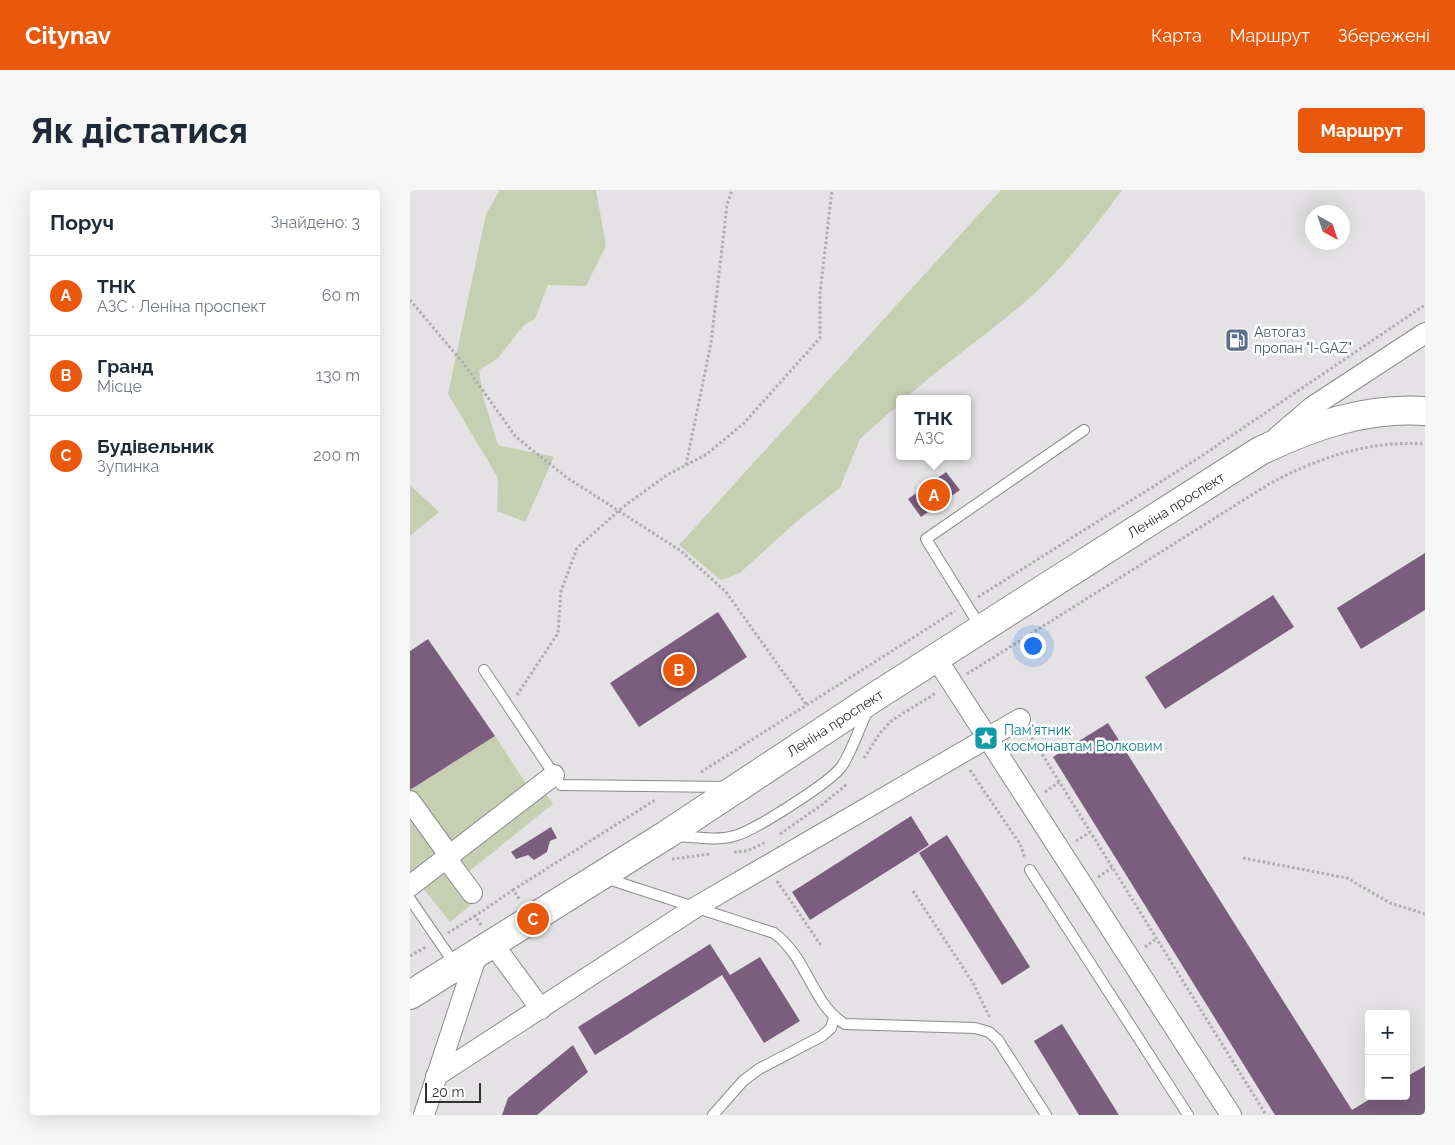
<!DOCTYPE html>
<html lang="uk">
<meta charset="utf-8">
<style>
body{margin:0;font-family:Raleway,sans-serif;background:#f6f6f7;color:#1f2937}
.controls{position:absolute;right:15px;bottom:15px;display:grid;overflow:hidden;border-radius:5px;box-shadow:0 5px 20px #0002}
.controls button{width:45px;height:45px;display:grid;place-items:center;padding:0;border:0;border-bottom:1px solid #e0e1e3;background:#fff;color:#1f2937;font:25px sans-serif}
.compass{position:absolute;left:895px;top:15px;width:45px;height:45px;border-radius:50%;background:#fff;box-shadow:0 5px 20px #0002;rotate:140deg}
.scale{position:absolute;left:15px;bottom:12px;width:56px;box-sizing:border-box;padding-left:5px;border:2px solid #323132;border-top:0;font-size:14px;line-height:18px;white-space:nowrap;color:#323132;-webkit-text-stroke:4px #fff;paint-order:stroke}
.you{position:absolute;left:622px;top:455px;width:18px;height:18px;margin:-12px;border:4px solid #fff;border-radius:50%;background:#1a73e8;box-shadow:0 0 0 8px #1a73e833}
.badge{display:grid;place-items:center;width:32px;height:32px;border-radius:50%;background:#ea580c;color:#fff;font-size:16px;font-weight:700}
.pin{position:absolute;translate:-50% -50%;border:2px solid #fff;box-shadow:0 1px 5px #0006}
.popup{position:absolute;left:486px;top:205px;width:75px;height:65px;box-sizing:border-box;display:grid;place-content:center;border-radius:5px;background:#fff;filter:drop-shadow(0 1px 4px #0005);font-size:16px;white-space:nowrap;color:#747a83}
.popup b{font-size:19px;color:#1f2937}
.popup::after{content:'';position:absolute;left:50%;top:100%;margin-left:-10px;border:10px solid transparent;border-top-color:#fff}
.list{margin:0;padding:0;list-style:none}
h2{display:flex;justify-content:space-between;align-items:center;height:65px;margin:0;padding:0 20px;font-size:21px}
h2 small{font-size:16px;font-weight:400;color:#747a83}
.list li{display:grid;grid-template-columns:32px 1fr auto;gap:15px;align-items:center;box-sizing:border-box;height:80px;padding:0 20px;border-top:1px solid #e0e1e3}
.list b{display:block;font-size:19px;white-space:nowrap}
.list p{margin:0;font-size:16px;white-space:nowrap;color:#747a83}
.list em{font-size:16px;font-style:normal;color:#747a83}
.map{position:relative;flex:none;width:1015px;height:925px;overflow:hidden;border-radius:5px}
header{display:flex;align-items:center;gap:30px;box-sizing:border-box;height:70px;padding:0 25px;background:#ea580c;color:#fff}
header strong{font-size:24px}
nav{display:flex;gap:28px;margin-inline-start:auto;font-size:18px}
.intro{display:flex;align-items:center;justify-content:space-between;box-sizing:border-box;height:120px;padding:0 30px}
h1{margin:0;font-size:35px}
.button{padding:12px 22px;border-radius:5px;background:#ea580c;color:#fff;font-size:18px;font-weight:700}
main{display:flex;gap:30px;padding:0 30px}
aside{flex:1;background:#fff;border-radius:5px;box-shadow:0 5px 20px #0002}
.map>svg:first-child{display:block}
</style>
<header>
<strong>Citynav</strong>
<nav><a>Карта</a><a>Маршрут</a><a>Збережені</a></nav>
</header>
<div class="intro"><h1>Як дістатися</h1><a class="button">Маршрут</a></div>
<main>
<aside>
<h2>Поруч<small>Знайдено: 3</small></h2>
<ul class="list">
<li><span class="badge">A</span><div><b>ТНК</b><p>АЗС · Леніна проспект</p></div><em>60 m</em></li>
<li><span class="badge">B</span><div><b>Гранд</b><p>Місце</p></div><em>130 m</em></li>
<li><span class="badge">C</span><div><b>Будівельник</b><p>Зупинка</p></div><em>200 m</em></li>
</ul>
</aside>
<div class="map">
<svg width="1015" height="925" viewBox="0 0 1015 925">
<rect width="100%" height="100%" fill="#e4e2e4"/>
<!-- green -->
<g fill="#c7cfb2">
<path d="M90,0H186L196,56L176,96L138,95L125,129L114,135L87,169L69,180L73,206L88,255L144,267L115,332L87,321L88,288L38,204L76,24Z"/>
<path d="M591,0H712C687,34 654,77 623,105C582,141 536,172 495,209H490V213L450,249L430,298L387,331L330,383L311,390L269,355Z"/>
<path d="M0,295L29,322L0,346Z"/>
<path d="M85,546L121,601L41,663L0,600Z"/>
<path d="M135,603L143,614L57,683L45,669Z"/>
<path d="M0,615L36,664L4,688L0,682Z"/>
<path d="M34,670L62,714L40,732L8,692Z"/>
</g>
<!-- building -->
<g fill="#7b5d7d">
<path d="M536,282L550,300L511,327L498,309Z"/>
<path d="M1015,363V420L951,459L927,418Z"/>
<path d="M863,405L884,437L755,519L735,487Z"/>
<path d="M308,422L337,467L229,537L200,493Z"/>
<path d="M18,449L85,546L0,600V461Z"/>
<path d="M698,533L942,920L965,906H996V887L1015,876V925H865L643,567Z"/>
<path d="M501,626L519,655L400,730L382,702Z"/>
<path d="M141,637L147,648L140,651L137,662L124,670L118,665L106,669L101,662Z"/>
<path d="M537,645L620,777L592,795L509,663Z"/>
<path d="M300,754L320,785L350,767L390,831L354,853L312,785L185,865L168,837Z"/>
<path d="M652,834L709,925H669L624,851Z"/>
<path d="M163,855L178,882L127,925H92L98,908Z"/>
</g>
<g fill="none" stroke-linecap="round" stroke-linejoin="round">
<!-- lane casing -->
<g stroke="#8d8a8d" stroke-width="12">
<g id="lane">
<path d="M571,438L516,349L674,240"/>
<path d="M74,480L151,595L317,597"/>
<path d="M267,646C285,647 306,651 324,646C344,641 421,592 432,576C443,559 449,538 458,520"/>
<path d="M620,680L778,925"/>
<path d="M195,688L364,743C398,768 402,815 435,834L565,838L579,842L588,850L636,925"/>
<path d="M0,709L46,776"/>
<path d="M303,925L333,891L349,879L412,846L421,838L424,828"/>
</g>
</g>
<!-- street casing -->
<g stroke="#8d8a8d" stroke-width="22">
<g id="street">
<path d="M867,247L902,217L1015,143"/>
<path d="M526,468L821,925"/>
<path d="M0,611L39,665"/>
<path d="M36,668L62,703"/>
<path d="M0,696L144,585"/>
<path d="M83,754L131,819"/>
<path d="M26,886L286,717L610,529"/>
<path d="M14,925L67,764"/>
</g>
</g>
<!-- secondary casing -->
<g stroke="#8d8a8d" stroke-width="30">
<path id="secondary" d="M0,805L256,645L463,508L850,261C902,236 956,217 1015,221"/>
</g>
<!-- path -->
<g stroke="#aeacae" stroke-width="3" stroke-dasharray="2.5 2.5" stroke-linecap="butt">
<path d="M0,110L54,174L106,247L156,287L271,361L316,402L396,514"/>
<path d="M276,275L301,153L317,15L322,0"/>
<path d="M568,407L790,267L1015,115"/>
<path d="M557,484L859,294C907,268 960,250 1015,254"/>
<path d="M107,505L148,443L151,401L167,358L213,317L257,285L297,264L334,233L410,148V103L422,0"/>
<path d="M619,543L856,925"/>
<path d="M454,568L470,543L481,531L526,503"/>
<path d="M560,580L610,654L615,668"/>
<path d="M291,582L545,421"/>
<path d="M635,602L649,592"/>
<path d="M370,644L413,614L437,594"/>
<path d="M666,651L680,642"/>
<path d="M324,662L337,661L356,652"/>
<path d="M833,668L937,688L980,713L1015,724"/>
<path d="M262,669L301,664"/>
<path d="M688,687L702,678"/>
<path d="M367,691L412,757"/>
<path d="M103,700L245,610"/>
<path d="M503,701L563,793L580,828"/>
<path d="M71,735L65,726L103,700L110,710"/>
<path d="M38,743L65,726"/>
<path d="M735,757L746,749"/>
<path d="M0,766L16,757"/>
</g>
<!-- lane -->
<use href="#lane" stroke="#fff" stroke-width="10"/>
<!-- street -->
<use href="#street" stroke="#fff" stroke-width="20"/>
<!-- secondary -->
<use href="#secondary" stroke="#fff" stroke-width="28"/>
</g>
<!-- icons -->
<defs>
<g id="fuel-square" transform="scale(1.25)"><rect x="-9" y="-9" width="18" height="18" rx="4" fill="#5c6f8a" stroke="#fff"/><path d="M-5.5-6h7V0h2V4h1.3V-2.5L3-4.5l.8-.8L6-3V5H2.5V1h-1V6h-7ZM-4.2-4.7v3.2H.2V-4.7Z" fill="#fff"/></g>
<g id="sight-square" transform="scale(1.25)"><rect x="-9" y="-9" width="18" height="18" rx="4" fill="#0f9aa8" stroke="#fff"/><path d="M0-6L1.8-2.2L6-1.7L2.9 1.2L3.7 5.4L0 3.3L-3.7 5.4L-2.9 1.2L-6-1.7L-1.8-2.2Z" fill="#fff"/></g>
</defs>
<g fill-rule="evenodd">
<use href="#fuel-square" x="827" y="150"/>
<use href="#sight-square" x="576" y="548"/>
</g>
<g text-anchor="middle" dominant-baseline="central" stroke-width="5" stroke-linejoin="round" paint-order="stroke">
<!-- service labels -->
<g font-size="14" fill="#4e5e75" stroke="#fff" text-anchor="start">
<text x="844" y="142">Автогаз<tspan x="844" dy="16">пропан "I-GAZ"</tspan></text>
</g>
<!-- street labels -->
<g font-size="14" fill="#323132" stroke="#fff">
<text transform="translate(766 315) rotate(-32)">Леніна проспект</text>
<text transform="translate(425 533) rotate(-33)">Леніна проспект</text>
</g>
<!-- culture labels -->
<g font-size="14" fill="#0d838f" stroke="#fff" text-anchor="start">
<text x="594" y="540">Пам'ятник<tspan x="594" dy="16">космонавтам Волковим</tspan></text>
</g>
</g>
</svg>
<div class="controls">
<button>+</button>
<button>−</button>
</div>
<svg class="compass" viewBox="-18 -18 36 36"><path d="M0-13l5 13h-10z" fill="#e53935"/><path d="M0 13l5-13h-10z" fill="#747a83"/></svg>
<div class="scale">20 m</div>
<div class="you"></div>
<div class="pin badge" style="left:524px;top:305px">A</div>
<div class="popup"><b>ТНК</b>АЗС</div>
<div class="pin badge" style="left:269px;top:480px">B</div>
<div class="pin badge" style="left:123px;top:729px">C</div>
</div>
</main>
